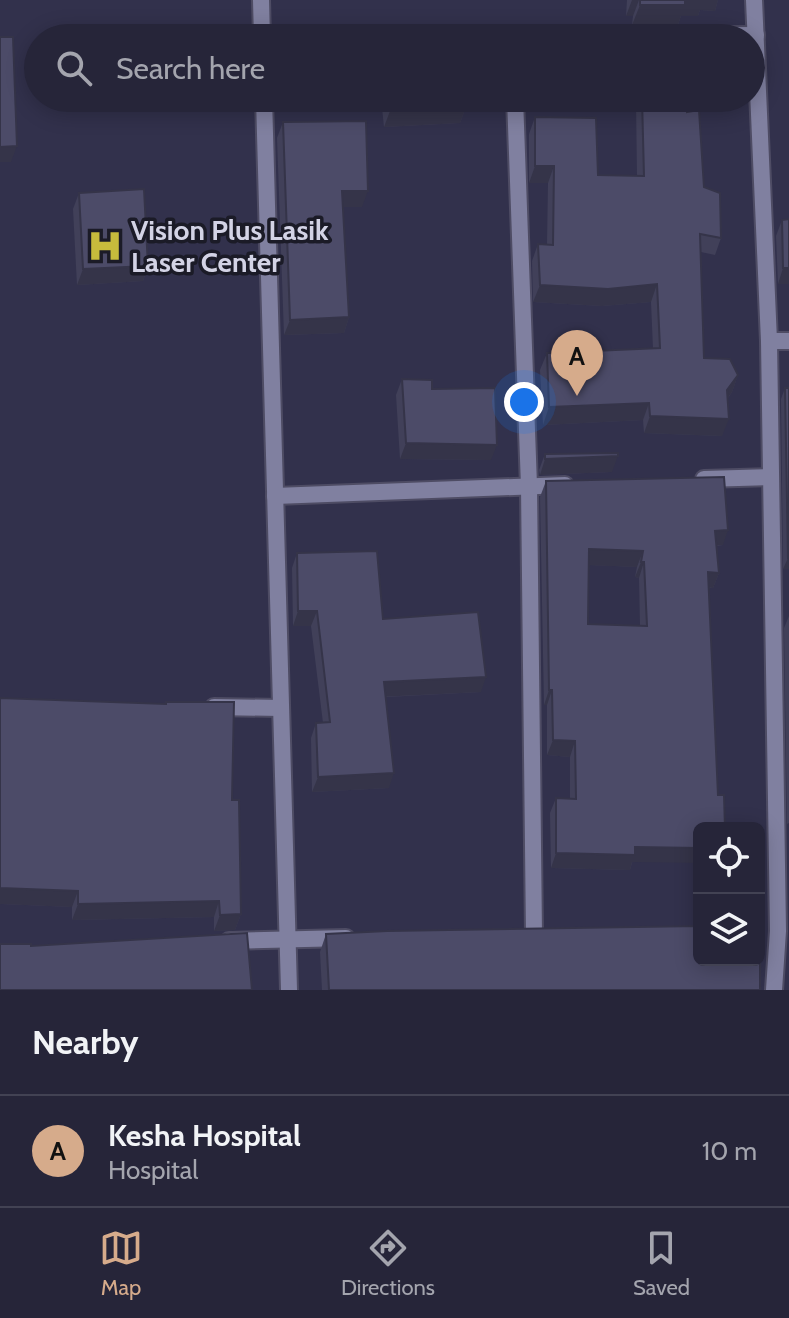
<!DOCTYPE html>
<style>
body{margin:0;font-family:Cabin,sans-serif;background:#323144;color:#f1f3f6}
.controls{position:absolute;right:24px;bottom:24px;display:grid;overflow:hidden;border-radius:12px;box-shadow:0 4px 20px #0003}
.controls button{width:72px;height:72px;display:grid;place-items:center;padding:0;border:0;border-bottom:2px solid #424253;background:#262539;color:#f1f3f6;font:40px sans-serif}
.you{position:absolute;left:524px;top:402px;width:28px;height:28px;margin:-20px;border:6px solid #fff;border-radius:50%;background:#1a73e8;box-shadow:0 0 0 12px #1a73e833}
.badge{display:grid;place-items:center;width:52px;height:52px;border-radius:50%;background:#d6ab8b;color:#111;font-size:26px;font-weight:700}
.pin{position:absolute;translate:-50% -66px;filter:drop-shadow(0 2px 4px #0008)}
.pin::after{content:'';position:absolute;top:42px;width:28px;height:24px;background:inherit;clip-path:polygon(0 0,100% 0,50% 100%)}
.list{margin:0;padding:0;list-style:none}
h2{display:flex;justify-content:space-between;align-items:center;height:104px;margin:0;padding:0 32px;font-size:34px}
h2 small{font-size:26px;font-weight:400;color:#a4a5ae}
.list li{display:grid;grid-template-columns:52px 1fr auto;gap:24px;align-items:center;box-sizing:border-box;height:112px;padding:0 32px;border-top:2px solid #424253}
.list b{display:block;font-size:30px;white-space:nowrap}
.list p{margin:0;font-size:26px;white-space:nowrap;color:#a4a5ae}
.list em{font-size:26px;font-style:normal;color:#a4a5ae}
.icon{flex:none;width:44px;height:44px;fill:none;stroke:currentColor;stroke-width:2;stroke-linecap:round;stroke-linejoin:round}
.map{position:relative;flex:none;width:789px;height:990px;overflow:hidden}
.search{position:absolute;background:#262539;box-shadow:0 4px 20px #0003;left:24px;right:24px;top:24px;height:88px;display:flex;align-items:center;gap:20px;box-sizing:border-box;padding:0 28px;border-radius:44px;color:#a4a5ae;font-size:30px}
.sheet{height:216px;background:#262539}
nav{display:flex;justify-content:space-around;align-items:center;box-sizing:border-box;height:112px;border-top:2px solid #424253;background:#262539;font-size:22px;color:#a4a5ae}
nav a{display:grid;justify-items:center;gap:4px}
nav .on{color:#d6ab8b}
.map>svg:first-child{display:block}
</style>
<div class="map">
<svg width="789" height="990" viewBox="0 0 789 990">
<rect width="100%" height="100%" fill="#32314c"/>
<g fill="none" stroke-linecap="round" stroke-linejoin="round">
<!-- street casing -->
<g stroke="#4e4c64" stroke-width="20">
<g id="street">
<path d="M261,0L262,38"/>
<path d="M754,0L769,341L778,931L774,990"/>
<path d="M389,38L756,35"/>
<path d="M264,98L289,990"/>
<path d="M515,98L529,486L534,935"/>
<path d="M769,341H789"/>
<path d="M704,479L771,477"/>
<path d="M275,496L565,485"/>
<path d="M214,707L281,708"/>
<path d="M229,941L346,938"/>
</g>
</g>
<!-- street -->
<use href="#street" stroke="#8080a0" stroke-width="16"/>
</g>
<!-- wall -->
<g fill="#414059" fill-rule="evenodd">
<path d="M627,0H718L715,11L700,10L698,16H681L678,25H632L633,16H626Z"/>
<path d="M381,98H465L466,107L460,123L384,127Z"/>
<path d="M626,98H687V112L704,187L721,238L715,255L701,252L704,358L738,375L732,392L728,398L722,436L644,433L643,420L543,425L540,370L547,353L653,349L651,302L602,306L533,302L532,261L538,244H547L548,183H529V134L535,117L598,175L637,176L636,102L626,103Z"/>
<path d="M283,122L362,207H343L349,317L344,333L284,335L277,138Z"/>
<path d="M79,193L148,266L143,281L77,285L73,209Z"/>
<path d="M789,219V284H778L776,236L782,220Z"/>
<path d="M402,379L432,389L491,460L400,459L396,395Z"/>
<path d="M785,388L789,569H783L781,399Z"/>
<path d="M545,454L612,472L540,475L539,470Z"/>
<path d="M546,481L723,545L717,546L719,573L713,588H709L630,870L551,868L550,813L556,798L570,799V757L547,755V705H544L540,497ZM589,565L637,567L635,577L639,578L640,626L588,624Z"/>
<path d="M297,553L481,692L386,697L389,788L312,792L311,738L316,723H323L311,626H293L292,568Z"/>
<path d="M789,616V823L787,824L784,628Z"/>
<path d="M166,702L232,800L241,914L235,930L214,931V917L72,920V907L0,904Z"/>
<path d="M326,934L760,990H322L320,952Z"/>
</g>
<!-- shaded-wall -->
<g fill="#353449">
<path d="M632,0H639L633,16H626Z"/>
<path d="M683,0H718L715,11L700,10L698,16H681L678,25H632L640,5Z"/>
<path d="M628,98H637L636,102L626,103Z"/>
<path d="M466,107L460,123L384,127L390,111Z"/>
<path d="M17,146L11,162H0V147Z"/>
<path d="M535,166H554L548,183H529Z"/>
<path d="M342,191H368L362,207H337Z"/>
<path d="M148,266L143,281L77,285L83,269Z"/>
<path d="M783,268H789V284H778Z"/>
<path d="M657,284L651,302L602,306L533,302L540,285Z"/>
<path d="M349,317L344,333L284,335L290,320Z"/>
<path d="M738,375L732,392L721,407L727,390Z"/>
<path d="M649,403L643,420L543,425L549,407Z"/>
<path d="M650,416L729,419L722,436L644,433Z"/>
<path d="M406,443L497,445L491,460L400,459Z"/>
<path d="M618,456L612,472L540,475L545,459Z"/>
<path d="M728,530L723,545L710,546L715,531Z"/>
<path d="M589,549L643,551L637,567L583,565Z"/>
<path d="M788,558H789V569H783Z"/>
<path d="M641,562H644L639,578L635,577Z"/>
<path d="M708,572L719,573L713,588L703,587Z"/>
<path d="M298,611H317L311,626H293Z"/>
<path d="M486,677L481,692L378,697L384,682Z"/>
<path d="M549,690H552L547,705H544Z"/>
<path d="M553,740L575,741L570,757L547,755Z"/>
<path d="M394,773L389,788L312,792L318,777Z"/>
<path d="M635,847L699,848V863L632,862L630,870L551,868L556,853Z"/>
<path d="M0,888L78,891L72,907L0,904Z"/>
<path d="M219,901L214,917L72,920L78,904Z"/>
<path d="M241,914L235,930L214,931L220,915Z"/>
</g>
<!-- building -->
<g fill="#4c4b68" stroke="#353449" stroke-width="2" fill-rule="evenodd">
<rect x="640" y="0" width="45" height="5"/>
<path d="M685,29V38H636L637,30Z"/>
<path d="M0,37H13L17,146L0,147Z"/>
<path d="M389,98H465L466,107L390,111Z"/>
<path d="M642,98H687V112L699,110L704,187L720,193L721,238L700,234L704,358L730,359L738,375L727,390L729,419L650,416L649,403L549,407L547,353L660,348L657,284L608,289L540,285L538,244L553,245L554,166H535V117L596,118L598,175L644,176Z"/>
<path d="M366,121L368,191H342L349,317L290,320L283,122Z"/>
<path d="M144,189L148,266L83,269L79,193Z"/>
<path d="M789,219V268H783L782,220Z"/>
<path d="M402,379L432,380V389L495,388L497,445L406,443Z"/>
<path d="M785,388H789V558H788Z"/>
<path d="M618,453V456L545,459V454Z"/>
<path d="M724,477L728,530L715,531L719,573L708,572L718,795H724L725,828H699V848L635,847V855L556,853V798L576,799L575,741L553,740L552,690H549L546,481ZM589,549L643,551L641,562H644L647,626L588,624Z"/>
<path d="M377,551L383,619L478,612L486,677L384,682L394,773L318,777L316,723L330,722L317,611H298L297,553Z"/>
<path d="M0,698L166,704V702H234L232,800H239L241,914L220,915L219,901L78,904V891L0,888Z"/>
<path d="M760,925V990H329L326,934L387,931L699,926V960H759Z"/>
<path d="M247,933L252,990H0V944H31V946Z"/>
</g>
<!-- icons -->
<defs>
<g id="hospital-bare" transform="scale(2.76)"><path d="M-5-5h3v3.5h4V-5h3V5h-3V1.5h-4V5h-3Z" fill="#c7bb3c" stroke="#1b1b27" stroke-width="2.5" paint-order="stroke"/></g>
</defs>
<g fill-rule="evenodd">
<use href="#hospital-bare" x="105" y="246"/>
</g>
<g text-anchor="middle" dominant-baseline="central" stroke-width="7" stroke-linejoin="round" paint-order="stroke">
<!-- poi labels -->
<g font-size="28" font-weight="bold" fill="#d3d3e5" stroke="#1b1b27" text-anchor="start">
<text x="131" y="230">Vision Plus Lasik<tspan x="131" dy="32">Laser Center</tspan></text>
</g>
</g>
</svg>
<div class="controls">
<button><svg class="icon" aria-label="locate" viewBox="0 0 24 24"><circle cx="12" cy="12" r="6"/><path d="M12 2v4M12 18v4M2 12h4M18 12h4"/></svg></button>
<button><svg class="icon" aria-label="layers" viewBox="0 0 24 24"><path d="M12 4l9 5-9 5-9-5zM3 14l9 5 9-5"/></svg></button>
</div>
<div class="you"></div>
<div class="pin badge" style="left:577px;top:396px">A</div>
<div class="search"><svg class="icon" aria-label="search" viewBox="0 0 24 24"><circle cx="10" cy="10" r="6"/><path d="M15 15l6 6"/></svg>Search here</div>
</div>
<section class="sheet">
<h2>Nearby<small></small></h2>
<ul class="list">
<li><span class="badge">A</span><div><b>Kesha Hospital</b><p>Hospital</p></div><em>10 m</em></li>
</ul>
</section>
<nav>
<a class="on"><svg class="icon" aria-label="map" viewBox="0 0 24 24"><path d="M3 6l6-2 6 2 6-2v14l-6 2-6-2-6 2zM9 4v14M15 6v14"/></svg>Map</a>
<a><svg class="icon" aria-label="directions" viewBox="0 0 24 24"><path d="M12 3l9 9-9 9-9-9zM9 14v-3h6M13 9l2 2-2 2"/></svg>Directions</a>
<a><svg class="icon" aria-label="saved" viewBox="0 0 24 24"><path d="M7 4h10v16l-5-4-5 4z"/></svg>Saved</a>
</nav>
